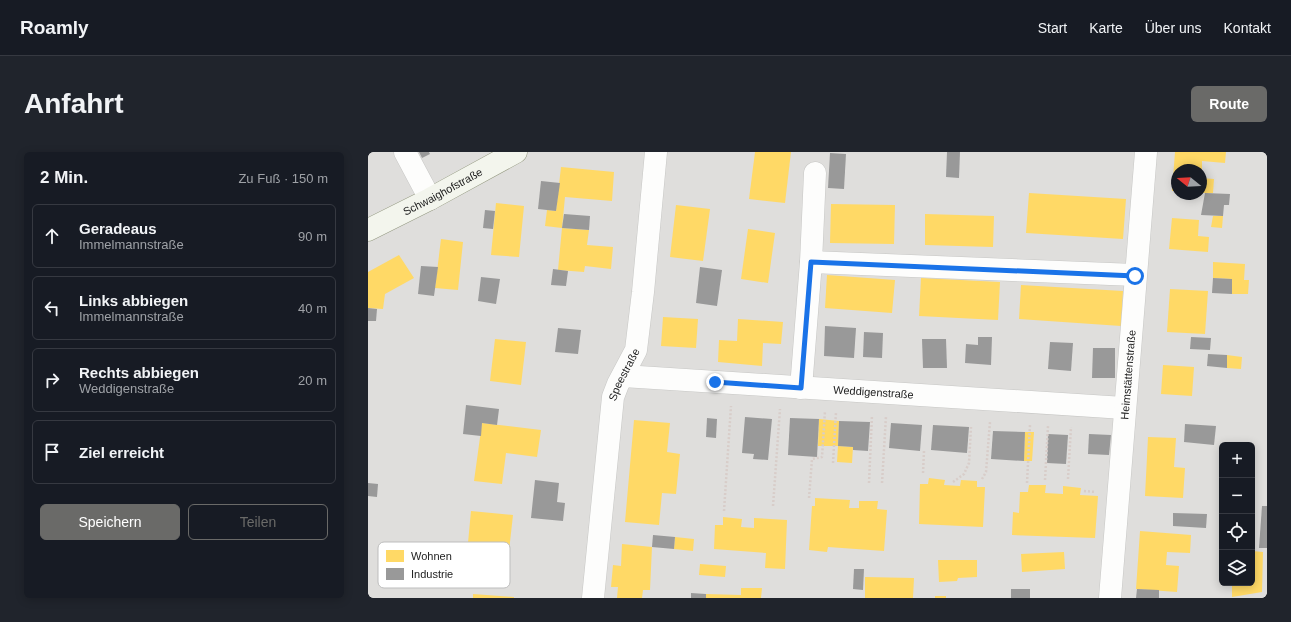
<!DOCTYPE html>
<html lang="de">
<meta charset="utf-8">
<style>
body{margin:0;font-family:Arial,sans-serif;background:#20242c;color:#f1f3f6}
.controls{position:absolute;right:12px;bottom:12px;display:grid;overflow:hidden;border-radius:6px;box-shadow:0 2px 10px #0003}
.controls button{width:36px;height:36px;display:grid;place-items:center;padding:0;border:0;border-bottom:1px solid #363941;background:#171b24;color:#f1f3f6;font:20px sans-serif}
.compass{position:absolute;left:803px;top:12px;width:36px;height:36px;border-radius:50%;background:#171b24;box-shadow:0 2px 10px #0003;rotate:288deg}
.stop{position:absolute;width:12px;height:12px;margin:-9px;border:3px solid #1a73e8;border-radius:50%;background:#fff}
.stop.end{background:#1a73e8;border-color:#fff;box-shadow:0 1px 4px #0008}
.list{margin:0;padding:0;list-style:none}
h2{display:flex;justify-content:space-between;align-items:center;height:52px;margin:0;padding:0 16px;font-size:17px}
h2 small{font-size:13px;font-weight:400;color:#9ea1a6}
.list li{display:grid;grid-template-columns:26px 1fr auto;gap:12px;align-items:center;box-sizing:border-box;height:64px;margin:0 8px 8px;padding:0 8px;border:1px solid #363941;border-radius:6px}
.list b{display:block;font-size:15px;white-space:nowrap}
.list p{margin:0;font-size:13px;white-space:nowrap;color:#9ea1a6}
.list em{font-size:13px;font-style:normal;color:#9ea1a6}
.actions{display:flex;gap:8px;padding:12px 16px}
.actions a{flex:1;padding:9px 0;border:1px solid #6a6a68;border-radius:6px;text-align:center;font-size:14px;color:#6a6a68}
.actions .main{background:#6a6a68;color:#fff}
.icon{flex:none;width:22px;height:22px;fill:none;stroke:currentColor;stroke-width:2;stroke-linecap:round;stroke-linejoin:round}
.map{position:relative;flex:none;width:899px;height:446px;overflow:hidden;border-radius:6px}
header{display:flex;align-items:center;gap:24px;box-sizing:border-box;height:56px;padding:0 20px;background:#171b24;border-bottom:1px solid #363941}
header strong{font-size:19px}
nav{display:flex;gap:22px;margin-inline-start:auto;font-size:14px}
.intro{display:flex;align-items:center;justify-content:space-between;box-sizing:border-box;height:96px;padding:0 24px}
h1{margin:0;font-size:28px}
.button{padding:10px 18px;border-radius:6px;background:#6a6a68;color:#fff;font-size:14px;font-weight:700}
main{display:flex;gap:24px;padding:0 24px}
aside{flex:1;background:#171b24;border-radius:6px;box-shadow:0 2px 10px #0003}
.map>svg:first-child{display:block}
</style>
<header>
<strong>Roamly</strong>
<nav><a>Start</a><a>Karte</a><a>Über uns</a><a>Kontakt</a></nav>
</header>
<div class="intro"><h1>Anfahrt</h1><a class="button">Route</a></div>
<main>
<aside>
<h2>2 Min.<small>Zu Fuß · 150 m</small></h2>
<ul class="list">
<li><svg class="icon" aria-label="ahead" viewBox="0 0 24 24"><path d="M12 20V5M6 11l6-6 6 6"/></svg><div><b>Geradeaus</b><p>Immelmannstraße</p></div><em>90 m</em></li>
<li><svg class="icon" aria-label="left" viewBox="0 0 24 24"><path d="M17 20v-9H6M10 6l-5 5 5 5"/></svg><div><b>Links abbiegen</b><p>Immelmannstraße</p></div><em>40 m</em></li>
<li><svg class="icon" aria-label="right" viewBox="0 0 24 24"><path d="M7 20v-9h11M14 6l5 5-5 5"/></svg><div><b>Rechts abbiegen</b><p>Weddigenstraße</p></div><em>20 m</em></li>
<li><svg class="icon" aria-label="arrive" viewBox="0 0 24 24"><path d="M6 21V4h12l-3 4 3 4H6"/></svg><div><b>Ziel erreicht</b></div></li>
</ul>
<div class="actions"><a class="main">Speichern</a><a>Teilen</a></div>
</aside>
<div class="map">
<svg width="899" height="446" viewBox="0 0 899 446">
<rect width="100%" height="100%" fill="#f0efeb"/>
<!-- residential -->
<path fill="#dfdedc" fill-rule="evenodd" d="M0,0H899V446H0ZM809,18H833V42H809ZM854,293H884V431H854Z"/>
<!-- homes -->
<g fill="#ffd966">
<path d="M387,0H423L417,51L381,47Z"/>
<path d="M807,0H858L857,11L834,9V18H809V39H804Z"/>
<path d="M193,15L246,20L244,49L197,45L194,76L177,74L179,58L188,59Z"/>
<path d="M833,26L846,27L845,41H833Z"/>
<path d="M661,41L758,47L755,87L658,81Z"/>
<path d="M128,51L156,54L151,105L123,103Z"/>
<path d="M463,52L527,53L526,92L462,91Z"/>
<path d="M308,53L342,57L335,109L302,105Z"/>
<path d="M557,62L626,64L625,95L557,93Z"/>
<path d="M845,64H855L854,76L843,75Z"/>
<path d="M804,66L831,68L830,84L841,85L840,100L801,97Z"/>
<path d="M194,76L221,78L219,93L245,95L243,117L217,114L216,120L190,118Z"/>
<path d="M380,77L407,81L400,131L373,127Z"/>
<path d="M73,87L95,90L90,138L67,136Z"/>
<path d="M31,103L46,126L17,142L15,157L0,156V120Z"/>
<path d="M845,110L877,112L876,128H881L880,142H864V127L845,126Z"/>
<path d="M459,123L527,128L524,161L457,156Z"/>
<path d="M553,126L632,130L630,168L551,164Z"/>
<path d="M653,133L755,139L753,174L651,167Z"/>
<path d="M802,137L840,139L837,182L799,180Z"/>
<path d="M295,165L330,167L328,196L293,194Z"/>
<path d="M370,167L415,170L413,192L395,191L394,214L350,210L351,188L369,189Z"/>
<path d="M127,187L158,190L153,233L122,229Z"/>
<path d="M859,203L874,205L873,217L859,216Z"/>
<path d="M795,213L826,215L824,244L793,242Z"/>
<path d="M451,267L471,269L470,294L485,295L484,311L469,310L470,294H450Z"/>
<path d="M266,268L302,271L299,300L312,302L308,342L294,341L291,373L257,370Z"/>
<path d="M114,271L173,278L169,305L138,301L134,332L106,329Z"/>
<path d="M657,280H666L664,309H656Z"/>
<path d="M780,285L808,286L806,315L817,316L815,346L777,344Z"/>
<path d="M561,326L577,328L576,333L592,334L593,328L609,329V335H617L615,375L551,372L552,332H560Z"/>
<path d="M661,333H678L677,341L695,342V334L713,336L712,343L730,344L727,386L644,383L645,360L651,361L652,340H660Z"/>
<path d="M447,346L482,348L481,356H491V349H510L509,357L519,358L516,399L460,395L459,400L441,398L444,354H447Z"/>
<path d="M103,359L145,363L139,417L98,412Z"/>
<path d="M355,365L374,367L373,375L386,376V366L419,368L417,417L397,416L398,401L346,397L347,373H355Z"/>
<path d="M772,379L823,383L822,401L799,400L798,413L811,414L809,440L768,437Z"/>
<path d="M307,385L326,387L325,399L306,397Z"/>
<path d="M254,392L284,395L282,438H275L274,446H249L250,435H243L245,413L253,414Z"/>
<path d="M884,399L895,400L894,440L864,445V431H884Z"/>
<path d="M696,400L697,417L654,420L653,402Z"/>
<path d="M570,408H609V425L590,426L589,429L571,430Z"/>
<path d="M332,412L358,414L357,425L331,423Z"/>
<path d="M497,425L546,426L545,446H497Z"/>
<path d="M373,436H394L393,446H338V442L373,443Z"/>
<path d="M105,442L146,445V446H105Z"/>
<rect x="567" y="444" width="11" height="2"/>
</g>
<!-- industry -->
<g fill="#999">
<path d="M51,0H61L62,2L54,6Z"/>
<path d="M579,0H592L591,26L578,25Z"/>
<path d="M462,1L478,2L476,37L460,36Z"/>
<path d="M173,29L192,31L188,59L170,57Z"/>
<path d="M837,41L862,42L861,53H856L855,64L833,63Z"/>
<path d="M117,58L127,59L125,77L115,76Z"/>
<path d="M196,62L222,64L221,78L194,76Z"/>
<path d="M53,114L70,115L66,144L50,142Z"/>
<path d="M332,115L354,118L349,154L328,151Z"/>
<path d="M185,117L200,119L198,134L183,133Z"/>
<path d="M113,125L132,127L128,152L110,149Z"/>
<path d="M845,126L864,127V142L844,141Z"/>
<path d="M0,156L9,157L8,169H0Z"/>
<path d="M457,174L488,176L486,206L456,204Z"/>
<path d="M190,176L213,178L210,202L187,200Z"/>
<path d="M496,180L515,181L514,206L495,205Z"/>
<path d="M610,185H624L623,213L597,211L598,192L610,193Z"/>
<path d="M823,185L843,186L842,198L822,197Z"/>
<path d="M554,187H578L579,216H555Z"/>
<path d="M682,190L705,191L703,219L680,217Z"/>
<path d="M725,196H747V226H724Z"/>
<path d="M840,202L859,203V216L839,214Z"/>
<path d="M98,253L131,257L129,273L114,271L113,284L95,282Z"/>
<path d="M377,265L404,267L400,308L385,307L386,302L374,301Z"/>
<path d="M339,266L349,267L348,286L338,285Z"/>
<path d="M422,266L451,267L449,305L420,303Z"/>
<path d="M471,269L502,270L500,299L485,298V295L470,294Z"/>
<path d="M523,271L554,273L552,299L521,296Z"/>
<path d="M817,272L848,274L846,293L816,290Z"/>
<path d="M565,273L601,275L599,301L563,298Z"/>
<path d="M625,279L657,280L656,309L623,307Z"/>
<path d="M680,282L700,283L698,312L679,311Z"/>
<path d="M721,282L743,283L741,303L720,302Z"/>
<path d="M167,328L191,331L189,350L197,351L195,369L163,366Z"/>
<path d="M0,331L10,332L9,345L0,344Z"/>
<path d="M894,354H899V396H891Z"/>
<path d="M805,361L839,362L838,376L805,374Z"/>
<path d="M285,383L307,385L306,397L284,395Z"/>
<path d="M486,417H496L495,438L485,437Z"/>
<rect x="643" y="437" width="19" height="9"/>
<path d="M769,437L791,438V446H768Z"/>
<path d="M323,441L338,442V446H323Z"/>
</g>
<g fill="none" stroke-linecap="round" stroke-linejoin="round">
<!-- street casing -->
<g stroke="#c7c7c5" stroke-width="23">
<g id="street">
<path d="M37,0L62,47"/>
<path d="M443,110L447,21"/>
<path id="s1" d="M255,224L756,256"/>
<path d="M433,236L443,110L767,123"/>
<path id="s2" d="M225,446L245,245L250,232L268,198L275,140L288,0"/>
<path id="s3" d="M742,446L778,0"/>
</g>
</g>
<!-- secondary casing -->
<g stroke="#959a82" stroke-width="23">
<g id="secondary">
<path id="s4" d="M0,78L62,47L148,0"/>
</g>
</g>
<!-- path -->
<g stroke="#d8cdc9" stroke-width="2.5" stroke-dasharray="2 2" stroke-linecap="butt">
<path d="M465,311L468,260"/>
<path d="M555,321L556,299"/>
<path d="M614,327L618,320L622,270"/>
<path d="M700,327L703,275"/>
<path d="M677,328L680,274"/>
<path d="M585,330L596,322L601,311L603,275"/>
<path d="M501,331L504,263"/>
<path d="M514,331L518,264"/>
<path d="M659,331L662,273"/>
<path d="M716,339L728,340"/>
<path d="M441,346L444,307L454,305L457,259"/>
<path d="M405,354L412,257"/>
<path d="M356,359L363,254"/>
</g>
<!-- street -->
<use href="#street" stroke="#fdfdfc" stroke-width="22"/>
<!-- secondary -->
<use href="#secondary" stroke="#f3f5ed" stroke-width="22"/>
</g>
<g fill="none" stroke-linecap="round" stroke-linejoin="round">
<!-- route -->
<path stroke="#1a73e8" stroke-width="5" d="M347,230L433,236L443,110L767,124"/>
</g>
<g text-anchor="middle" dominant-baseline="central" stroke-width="4" stroke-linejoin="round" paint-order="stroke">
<!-- street labels -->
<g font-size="11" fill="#222" stroke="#fff">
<text stroke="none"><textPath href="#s4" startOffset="84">Schwaighofstraße</textPath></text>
<text stroke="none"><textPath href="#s2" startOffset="227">Speestraße</textPath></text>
<text stroke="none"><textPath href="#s3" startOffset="224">Heimstättenstraße</textPath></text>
<text stroke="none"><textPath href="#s1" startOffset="251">Weddigenstraße</textPath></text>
</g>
</g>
<!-- legend -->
<rect x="10" y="390" width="132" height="46" rx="6" fill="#fff" stroke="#bdbdbd" stroke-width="1"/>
<rect x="18" y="398" width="18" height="12" fill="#ffd966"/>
<rect x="18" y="416" width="18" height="12" fill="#999"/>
<g font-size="11" fill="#222">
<text x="43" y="408">Wohnen</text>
<text x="43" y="426">Industrie</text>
</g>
</svg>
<div class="controls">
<button>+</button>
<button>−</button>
<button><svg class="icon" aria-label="locate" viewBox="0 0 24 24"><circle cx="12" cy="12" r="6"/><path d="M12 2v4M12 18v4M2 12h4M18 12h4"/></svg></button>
<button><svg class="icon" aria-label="layers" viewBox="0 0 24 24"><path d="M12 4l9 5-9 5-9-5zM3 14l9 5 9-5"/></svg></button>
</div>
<svg class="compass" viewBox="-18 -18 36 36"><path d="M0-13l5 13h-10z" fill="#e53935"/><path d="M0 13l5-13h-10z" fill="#9ea1a6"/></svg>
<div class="stop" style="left:767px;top:124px"></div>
<div class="stop end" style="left:347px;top:230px"></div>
</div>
</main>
